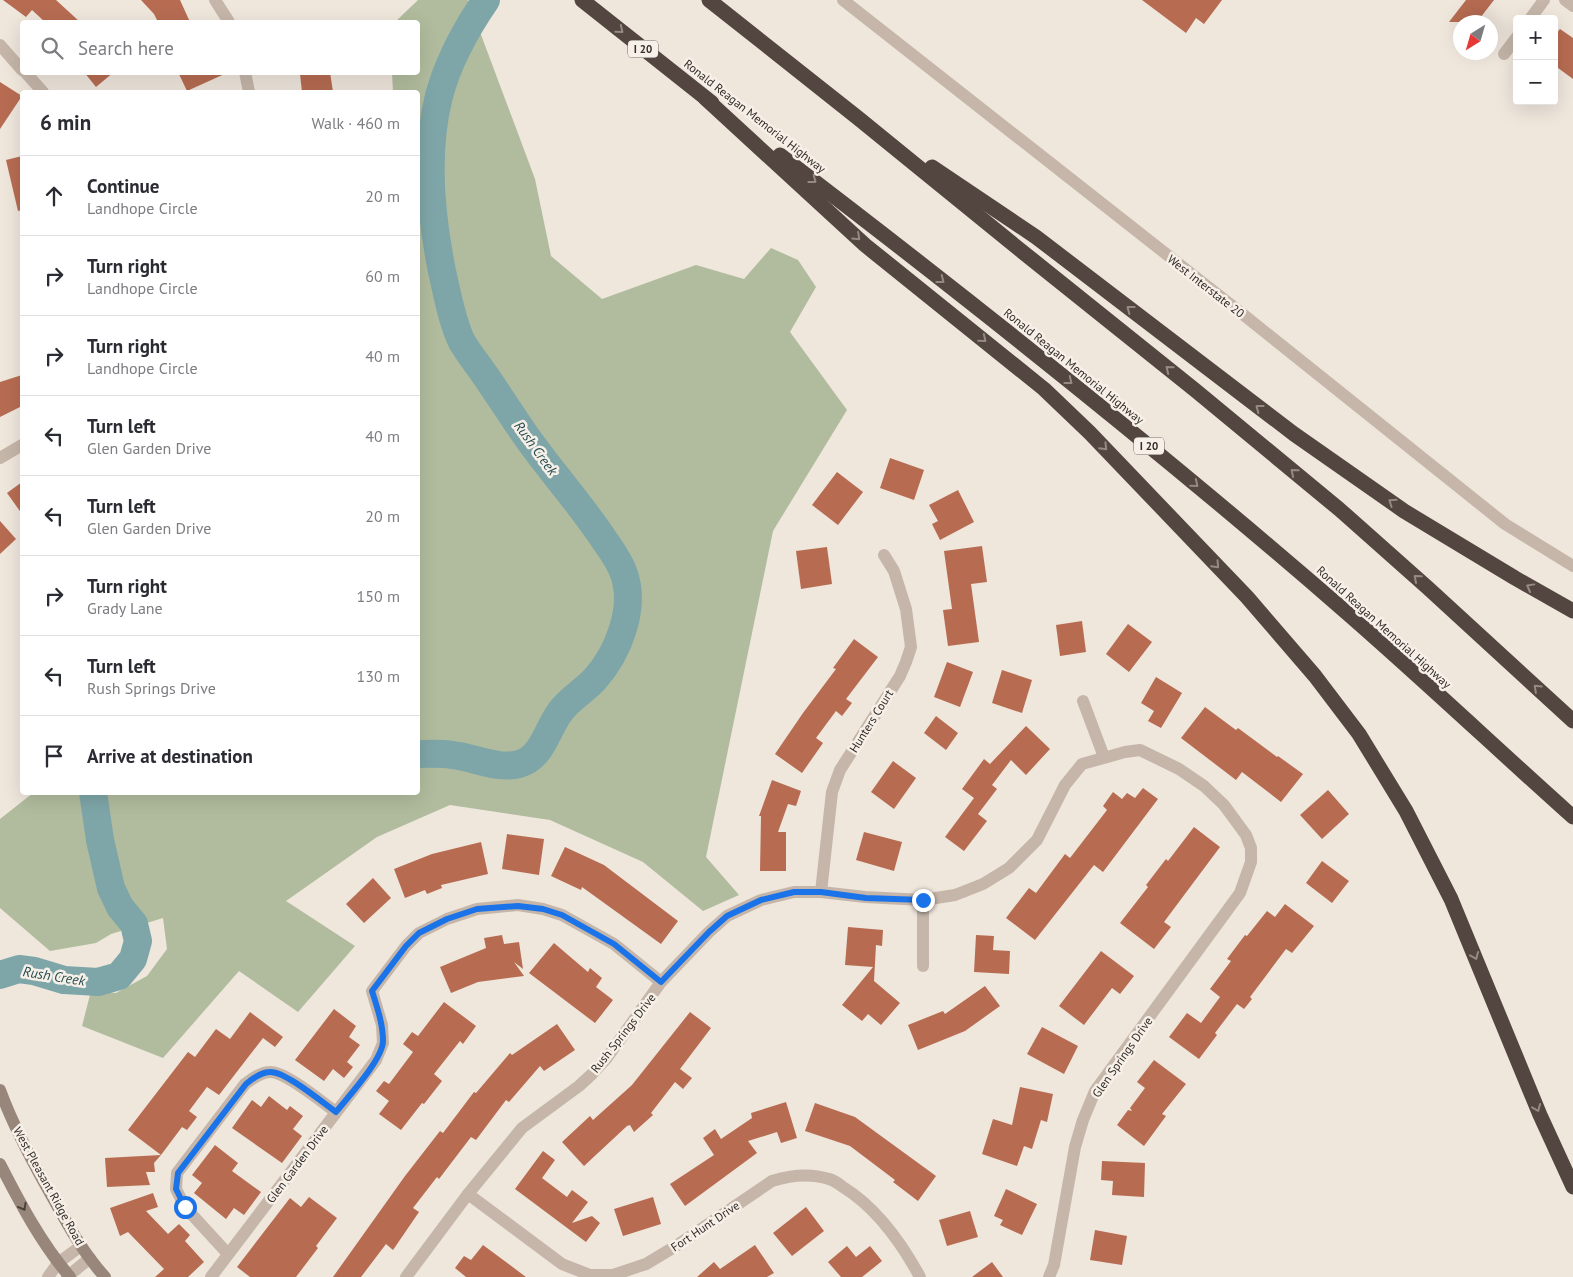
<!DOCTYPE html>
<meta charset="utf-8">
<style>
body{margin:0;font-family:"PT Sans",sans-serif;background:#f2f2f3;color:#2b2b33}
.controls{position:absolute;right:15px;top:15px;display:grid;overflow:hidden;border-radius:5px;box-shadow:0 5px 20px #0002}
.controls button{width:45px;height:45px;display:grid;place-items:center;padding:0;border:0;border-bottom:1px solid #e1e1e2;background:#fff;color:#2b2b33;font:25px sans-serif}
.compass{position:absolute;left:1453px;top:15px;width:45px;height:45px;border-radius:50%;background:#fff;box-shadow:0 5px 20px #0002;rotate:217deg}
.stop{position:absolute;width:15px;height:15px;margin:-11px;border:4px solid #1a73e8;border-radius:50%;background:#fff}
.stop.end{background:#1a73e8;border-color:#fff;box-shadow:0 1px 5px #0008}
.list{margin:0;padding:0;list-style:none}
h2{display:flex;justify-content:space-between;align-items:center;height:65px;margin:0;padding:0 20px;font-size:21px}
h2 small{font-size:16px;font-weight:400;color:#7c7c81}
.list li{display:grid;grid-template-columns:32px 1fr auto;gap:15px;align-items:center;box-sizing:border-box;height:80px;padding:0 20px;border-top:1px solid #e1e1e2}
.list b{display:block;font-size:19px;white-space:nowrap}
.list p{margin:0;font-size:16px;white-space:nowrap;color:#7c7c81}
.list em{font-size:16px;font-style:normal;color:#7c7c81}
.icon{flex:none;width:28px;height:28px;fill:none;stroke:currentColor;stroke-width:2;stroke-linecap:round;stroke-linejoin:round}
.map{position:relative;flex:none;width:1573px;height:1277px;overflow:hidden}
.search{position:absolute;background:#fff;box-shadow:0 5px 20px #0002;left:20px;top:20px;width:400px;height:55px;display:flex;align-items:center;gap:12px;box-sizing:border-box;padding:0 18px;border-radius:5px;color:#7c7c81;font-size:19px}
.panel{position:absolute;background:#fff;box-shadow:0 5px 20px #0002;left:20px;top:90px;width:400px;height:705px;border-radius:5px}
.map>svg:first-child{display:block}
</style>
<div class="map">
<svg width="1573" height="1277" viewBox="0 0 1573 1277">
<rect width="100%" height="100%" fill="#efe6dc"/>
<!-- green -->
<path fill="#b1bc9e" d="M418,0H468L535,179L551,256L602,299L696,265L744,279L771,248L798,260L816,287L790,332L847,410L773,531L706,857L739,895L703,911L643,862L550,820L450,805L377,837L286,901L355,946L298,1012L239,971L163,1058L82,1026L91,991L116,993L147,976L167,949L163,918L111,934L96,943L50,951L0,908V819L33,793L418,792V92H393L392,73L418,72V22H395Z"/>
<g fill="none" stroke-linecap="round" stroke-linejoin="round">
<!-- river -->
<g stroke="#7ea6a8" stroke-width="28">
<path d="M418,754C429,754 441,753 452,755C474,757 497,770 519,764C543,757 546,731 560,712C569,699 584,691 595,679C618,653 636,609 624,574C620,562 612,551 605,541C582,506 555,476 531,443C516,422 502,400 487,378C479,366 469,354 462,342C452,322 447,293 442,271C431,217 425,151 439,96C448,62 466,29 486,0"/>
<path d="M0,975L19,969L34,971L64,980L98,982L119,976L133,959L138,941L134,924L120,907L111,888L100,840L93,792"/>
</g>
</g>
<!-- building -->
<g fill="#b76c52">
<path d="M3,0H56L80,22H45L32,10L26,17Z"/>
<path d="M141,0H180L190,22H158L154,14Z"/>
<path d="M1142,0H1222L1204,24L1196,18L1186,33Z"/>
<path d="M1466,0H1494L1477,22H1449Z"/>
<path d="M1560,29L1573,38V79L1554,65V36Z"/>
<path d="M84,72H114L96,87Z"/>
<path d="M178,72H229L187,91Z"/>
<path d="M316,72H330L333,92H302L300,74Z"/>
<path d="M0,82L22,96L0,129Z"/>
<path d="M22,156V210L18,211L6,160Z"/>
<path d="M22,375V406L0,417V382Z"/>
<path d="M890,458L924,470L914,500L880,488Z"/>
<path d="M837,472L863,492L838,525L812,505Z"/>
<path d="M22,482V514L7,493Z"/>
<path d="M958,490L974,522L940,540L932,524L938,521L929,505Z"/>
<path d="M0,521L16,539L0,554Z"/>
<path d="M982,546L987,582L971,584L979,642L948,646L943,610L952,609L944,551Z"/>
<path d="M827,547L832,584L801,589L796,551Z"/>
<path d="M1082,621L1086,652L1060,656L1056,625Z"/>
<path d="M1128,624L1152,642L1129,672L1106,654Z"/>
<path d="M854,639L878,657L846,699L852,703L842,716L836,711L816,738L823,743L802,773L775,754L803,713L836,669L833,668Z"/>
<path d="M947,662L973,672L960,707L934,697Z"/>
<path d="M1002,670L1032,680L1022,713L992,703Z"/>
<path d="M1156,677L1182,693L1161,728L1148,721L1154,711L1141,703Z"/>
<path d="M1205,707L1236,730L1238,728L1277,757L1278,756L1303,774L1281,802L1242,772L1236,780L1181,738Z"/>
<path d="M936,716L958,733L946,750L924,733Z"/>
<path d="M1026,726L1050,749L1026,775L1011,760L992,785L997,789L978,814L987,821L964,851L945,837L974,798L962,789L984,759L990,764Z"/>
<path d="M893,761L916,778L894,809L871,792Z"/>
<path d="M772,780L801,791L796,806L788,804L778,832H786V871H760L761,816H759Z"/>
<path d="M1143,788L1158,799L1103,872L1094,865L1035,940L1006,918L1029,888L1036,893L1065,854L1070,858L1107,810L1103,806L1113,792L1122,799L1127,793L1135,798Z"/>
<path d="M1328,790L1349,814L1322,839L1300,815Z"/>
<path d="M1194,827L1220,847L1164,922L1171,927L1154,949L1120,923L1148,887L1146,885L1166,859L1168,861Z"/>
<path d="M864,832L902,842L894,871L856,860Z"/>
<path d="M507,834L544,839L539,875L502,869Z"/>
<path d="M481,842L488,874L441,885L442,888L427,894L425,890L405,898L394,869L432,854Z"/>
<path d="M565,847L604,865L678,921L661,944L582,887L581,890L551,876Z"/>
<path d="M1322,861L1349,881L1332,903L1306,883Z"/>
<path d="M373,878L391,898L364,923L346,904Z"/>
<path d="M1285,904L1314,926L1292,953L1286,949L1250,997L1252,999L1244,1009L1237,1004L1215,1033L1217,1035L1199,1059L1169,1037L1187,1013L1201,1023L1220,997L1210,989L1231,961L1227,959L1245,935L1247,936L1267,911L1275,917Z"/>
<path d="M848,927L883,930L882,946L876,945L874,981L900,1003L881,1025L868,1014L862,1021L842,1005L873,967L845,965Z"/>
<path d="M502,935L504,944L519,942L523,969L514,962L524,976L478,982L451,993L440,967L486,948L484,938Z"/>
<path d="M976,935L994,936L993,950L1010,951L1009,974L974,972Z"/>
<path d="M554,943L588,972L590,968L602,978L596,987L613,1000L595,1023L529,973Z"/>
<path d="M1101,951L1134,976L1120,994L1112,988L1084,1025L1059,1006Z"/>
<path d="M985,986L1000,1006L965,1031L918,1050L908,1025L943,1011L945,1014Z"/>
<path d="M444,1002L476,1026L463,1044L460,1041L434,1074L442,1081L424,1104L422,1103L401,1130L379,1114L389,1101L376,1091L384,1081L389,1084L413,1052L403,1044L412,1032L418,1036Z"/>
<path d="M334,1009L356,1026L349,1037L360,1045L347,1062L353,1067L344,1078L333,1069L324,1081L295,1060Z"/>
<path d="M250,1012L283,1037L275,1047L263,1038L219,1095L207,1087L189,1111L197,1117L187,1130L182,1127L161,1155L128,1130L188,1052L195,1057L216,1029L230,1039Z"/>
<path d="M690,1012L711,1028L680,1069L692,1078L683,1089L675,1082L651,1113L653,1115L634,1132L630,1125L627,1126L584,1166L562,1142L590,1116L593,1120L632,1085Z"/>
<path d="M557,1024L575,1050L544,1071L540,1066L509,1102L506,1100L476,1140L471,1137L439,1179L437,1177L413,1208L419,1212L393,1250L386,1244L361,1277H333L405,1176L440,1131L443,1133L474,1092L476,1093L510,1053L512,1055Z"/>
<path d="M1042,1027L1078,1046L1064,1074L1027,1054Z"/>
<path d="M1154,1060L1186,1084L1162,1114L1166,1116L1144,1146L1117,1125L1128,1110L1132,1111L1130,1108L1145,1088L1137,1082Z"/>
<path d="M1020,1087L1053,1094L1047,1122L1041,1120L1032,1149L1024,1146L1017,1166L982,1154L993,1119L1012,1125Z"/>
<path d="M269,1096L287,1110L290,1106L303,1116L293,1129L302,1136L282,1163L232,1128L252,1100L261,1107Z"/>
<path d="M786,1102L797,1138L781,1143L777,1132L748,1141L757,1153L685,1206L670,1184L714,1155L703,1138L715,1129L721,1139L752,1118L751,1113Z"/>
<path d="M815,1103L855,1117L936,1176L918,1201L893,1182L895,1180L850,1146L805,1131Z"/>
<path d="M215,1145L238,1163L232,1171L261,1192L244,1215L234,1208L226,1219L194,1193L202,1183L192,1175Z"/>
<path d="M543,1151L555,1160L542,1178L567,1197L572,1190L588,1202L572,1223L592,1216L600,1223L586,1242L515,1189Z"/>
<path d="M161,1155L154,1163L155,1172H146L150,1185L107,1187L105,1158Z"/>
<path d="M1102,1161L1145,1163L1144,1197L1112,1195L1113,1181L1101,1180Z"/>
<path d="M1006,1189L1037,1204L1022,1235L1000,1225L1003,1220L994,1216Z"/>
<path d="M153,1193L158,1207L146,1211L168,1234L179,1224L190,1235L185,1241L204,1262L188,1277H155L164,1269L128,1232L120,1236L110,1208Z"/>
<path d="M309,1197L337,1218L316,1246L318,1248L296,1277H250L237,1267L290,1198L301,1207Z"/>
<path d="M653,1197L661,1224L623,1236L614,1209Z"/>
<path d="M806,1207L824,1231L792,1256L773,1233Z"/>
<path d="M970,1211L978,1237L947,1246L939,1220Z"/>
<path d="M1095,1230L1127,1236L1122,1265L1090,1260Z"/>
<path d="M483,1245L526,1277H466L455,1268L464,1256L471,1260Z"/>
<path d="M755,1245L774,1273L767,1277H697L714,1262L720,1269Z"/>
<path d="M847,1246L856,1257L870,1246L882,1261L862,1277H841L828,1262Z"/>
<path d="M992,1262L1003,1277H972Z"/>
</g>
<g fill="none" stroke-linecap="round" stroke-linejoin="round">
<!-- street -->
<g stroke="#c5b6a9" stroke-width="12">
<path d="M215,0L229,22"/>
<path d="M843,0L1245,316L1505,524L1573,566"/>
<path d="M1565,0L1573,6"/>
<path d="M1530,19L1544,0"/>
<path d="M0,45L22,70"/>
<path d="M1504,54L1517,37"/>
<path d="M25,72L43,92"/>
<path d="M245,72L249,92"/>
<path d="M0,458L22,445"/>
<path d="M1083,701L1104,757"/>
<path d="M821,892L832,792L840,770L900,676L906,662L911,647L906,609L894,571L884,555"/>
<path d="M923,966V900"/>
<path d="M468,1194L562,1264L590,1275H613L646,1264L676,1246L772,1181C791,1175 810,1173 829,1179C834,1180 839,1184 843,1187C877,1208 901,1242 920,1277"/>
<path d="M228,1254L185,1207L176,1189L177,1173L245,1084C252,1079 261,1072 270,1072C285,1071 323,1103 336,1112"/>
<path d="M48,1277L58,1263L81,1246"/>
<path d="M67,1277L90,1258"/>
<path d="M211,1277L376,1060L383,1043L382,1025L372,991L406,946L419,933L447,919L477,909L518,905L543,909L562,915L614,944L661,982"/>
<path d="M406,1277L468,1194L522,1128L579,1086L592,1074L606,1059L661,982L709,932L727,916L761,900L794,892H821L865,897L923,900L955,895L983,884L1009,868L1037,840L1065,785L1082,764L1125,752L1140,750L1179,769L1204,786L1224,805L1246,835L1251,848V862L1240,893L1095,1091L1083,1120L1075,1147L1054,1265L1049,1277"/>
</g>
<!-- secondary -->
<g stroke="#98867b" stroke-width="12">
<path d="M0,1090C14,1128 34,1165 54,1200C69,1227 84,1254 105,1277"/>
<path d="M0,1164C20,1203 41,1243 70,1277"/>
</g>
<!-- highway -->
<g stroke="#534640" stroke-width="15">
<path d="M582,0L712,103"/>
<path d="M709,0L858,118L1019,249L1195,390L1339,509L1428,588L1573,721"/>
<path d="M705,98L865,245L1044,389L1090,433L1247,597L1315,676L1359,734L1406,811L1451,899L1540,1115L1573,1187"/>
<path d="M780,155C973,302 1163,453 1346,612C1423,679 1497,749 1573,817"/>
<path d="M932,167L1036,237L1294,434L1404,511L1515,578L1573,611"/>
</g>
</g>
<!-- one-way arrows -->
<defs><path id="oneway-chevron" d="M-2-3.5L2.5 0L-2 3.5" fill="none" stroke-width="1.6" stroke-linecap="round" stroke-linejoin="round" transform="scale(1.25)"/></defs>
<g stroke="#958a83">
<use href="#oneway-chevron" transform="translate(620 30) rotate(39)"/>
<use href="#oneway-chevron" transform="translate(813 180) rotate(37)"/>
<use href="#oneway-chevron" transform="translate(857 237) rotate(43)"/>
<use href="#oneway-chevron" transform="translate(941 280) rotate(38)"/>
<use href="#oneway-chevron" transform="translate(1130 309) rotate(-143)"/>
<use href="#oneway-chevron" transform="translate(983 339) rotate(39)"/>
<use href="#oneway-chevron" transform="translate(1169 369) rotate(-141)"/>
<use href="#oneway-chevron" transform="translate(1069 381) rotate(38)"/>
<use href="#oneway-chevron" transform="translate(1259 408) rotate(-143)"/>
<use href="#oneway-chevron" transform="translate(1104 447) rotate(46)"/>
<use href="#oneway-chevron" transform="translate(1294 472) rotate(-140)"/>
<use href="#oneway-chevron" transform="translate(1195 484) rotate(40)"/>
<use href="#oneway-chevron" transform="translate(1392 502) rotate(-145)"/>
<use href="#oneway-chevron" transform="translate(1216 565) rotate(47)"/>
<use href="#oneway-chevron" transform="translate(1417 578) rotate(-139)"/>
<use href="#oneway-chevron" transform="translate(1530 587) rotate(-151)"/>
<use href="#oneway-chevron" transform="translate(1537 688) rotate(-137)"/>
<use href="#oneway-chevron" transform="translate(1475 956) rotate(67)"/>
<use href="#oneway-chevron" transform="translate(1537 1108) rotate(68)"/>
</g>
<use stroke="#4c423d" href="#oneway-chevron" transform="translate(23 1207) rotate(61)"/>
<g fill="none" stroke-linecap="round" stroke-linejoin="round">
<!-- route -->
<path stroke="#1a73e8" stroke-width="6" d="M185,1207L176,1189L178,1173L246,1084C252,1079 261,1072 270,1072C285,1071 323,1103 336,1112C348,1097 383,1059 383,1041C383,1024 377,1007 372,991L406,946L419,933L447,919L477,909L518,906L543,909L562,915L614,944L661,982L709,932L727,916L761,900L794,892H821L866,898L923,900"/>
</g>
<g text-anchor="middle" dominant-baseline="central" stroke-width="5" stroke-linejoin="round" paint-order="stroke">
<!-- shield labels -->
<g fill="#f7f0e8" stroke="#6e6762" stroke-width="1">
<rect x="628" y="40.5" width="30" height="17" rx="4"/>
<rect x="1134" y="437.5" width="30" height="17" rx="4"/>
</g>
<g font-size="11" font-weight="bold" fill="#332c28">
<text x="643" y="49">I 20</text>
<text x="1149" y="446">I 20</text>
</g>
<!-- street labels -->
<g font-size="12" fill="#332c28" stroke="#f7f0e8">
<text transform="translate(755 116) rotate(38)">Ronald Reagan Memorial Highway</text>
<text transform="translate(1206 286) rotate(38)">West Interstate 20</text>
<text transform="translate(1074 366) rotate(39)">Ronald Reagan Memorial Highway</text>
<text transform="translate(1384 627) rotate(42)">Ronald Reagan Memorial Highway</text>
<text transform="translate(871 721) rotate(-58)">Hunters Court</text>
<text transform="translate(623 1033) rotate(-52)">Rush Springs Drive</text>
<text transform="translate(1122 1057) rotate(-55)">Glen Springs Drive</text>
<text transform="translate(297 1164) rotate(-53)">Glen Garden Drive</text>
<text transform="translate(49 1186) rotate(61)">West Pleasant Ridge Road</text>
<text transform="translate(705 1226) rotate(-34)">Fort Hunt Drive</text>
</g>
<!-- water labels -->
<g font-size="14" font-style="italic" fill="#234c50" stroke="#f7f0e8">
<text transform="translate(536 448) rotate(54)">Rush Creek</text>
<text transform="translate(54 976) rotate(9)">Rush Creek</text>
</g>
</g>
</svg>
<div class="controls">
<button>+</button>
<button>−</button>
</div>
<svg class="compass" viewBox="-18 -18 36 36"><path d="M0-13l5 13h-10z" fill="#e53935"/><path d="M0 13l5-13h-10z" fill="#7c7c81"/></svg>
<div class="stop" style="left:185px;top:1207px"></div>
<div class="stop end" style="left:923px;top:900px"></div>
<div class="search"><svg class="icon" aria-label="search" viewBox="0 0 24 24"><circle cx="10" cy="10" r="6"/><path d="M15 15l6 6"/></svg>Search here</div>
<section class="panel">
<h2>6 min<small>Walk · 460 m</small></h2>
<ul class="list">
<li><svg class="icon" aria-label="ahead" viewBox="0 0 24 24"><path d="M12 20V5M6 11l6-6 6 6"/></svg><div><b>Continue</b><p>Landhope Circle</p></div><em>20 m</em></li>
<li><svg class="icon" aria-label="right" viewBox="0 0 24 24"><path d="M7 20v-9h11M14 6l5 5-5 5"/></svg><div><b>Turn right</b><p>Landhope Circle</p></div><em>60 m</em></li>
<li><svg class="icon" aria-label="right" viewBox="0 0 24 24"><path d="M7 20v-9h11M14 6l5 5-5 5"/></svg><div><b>Turn right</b><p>Landhope Circle</p></div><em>40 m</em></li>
<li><svg class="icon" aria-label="left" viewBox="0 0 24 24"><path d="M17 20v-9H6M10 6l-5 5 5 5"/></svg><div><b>Turn left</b><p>Glen Garden Drive</p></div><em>40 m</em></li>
<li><svg class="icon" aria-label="left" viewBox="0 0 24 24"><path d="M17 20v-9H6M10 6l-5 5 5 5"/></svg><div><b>Turn left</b><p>Glen Garden Drive</p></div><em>20 m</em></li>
<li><svg class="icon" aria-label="right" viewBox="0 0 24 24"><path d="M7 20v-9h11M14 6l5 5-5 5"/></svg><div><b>Turn right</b><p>Grady Lane</p></div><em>150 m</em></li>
<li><svg class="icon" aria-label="left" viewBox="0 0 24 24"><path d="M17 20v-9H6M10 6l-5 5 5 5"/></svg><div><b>Turn left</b><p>Rush Springs Drive</p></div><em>130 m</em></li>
<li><svg class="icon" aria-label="arrive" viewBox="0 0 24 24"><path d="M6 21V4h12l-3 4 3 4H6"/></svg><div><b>Arrive at destination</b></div></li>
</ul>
</section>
</div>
